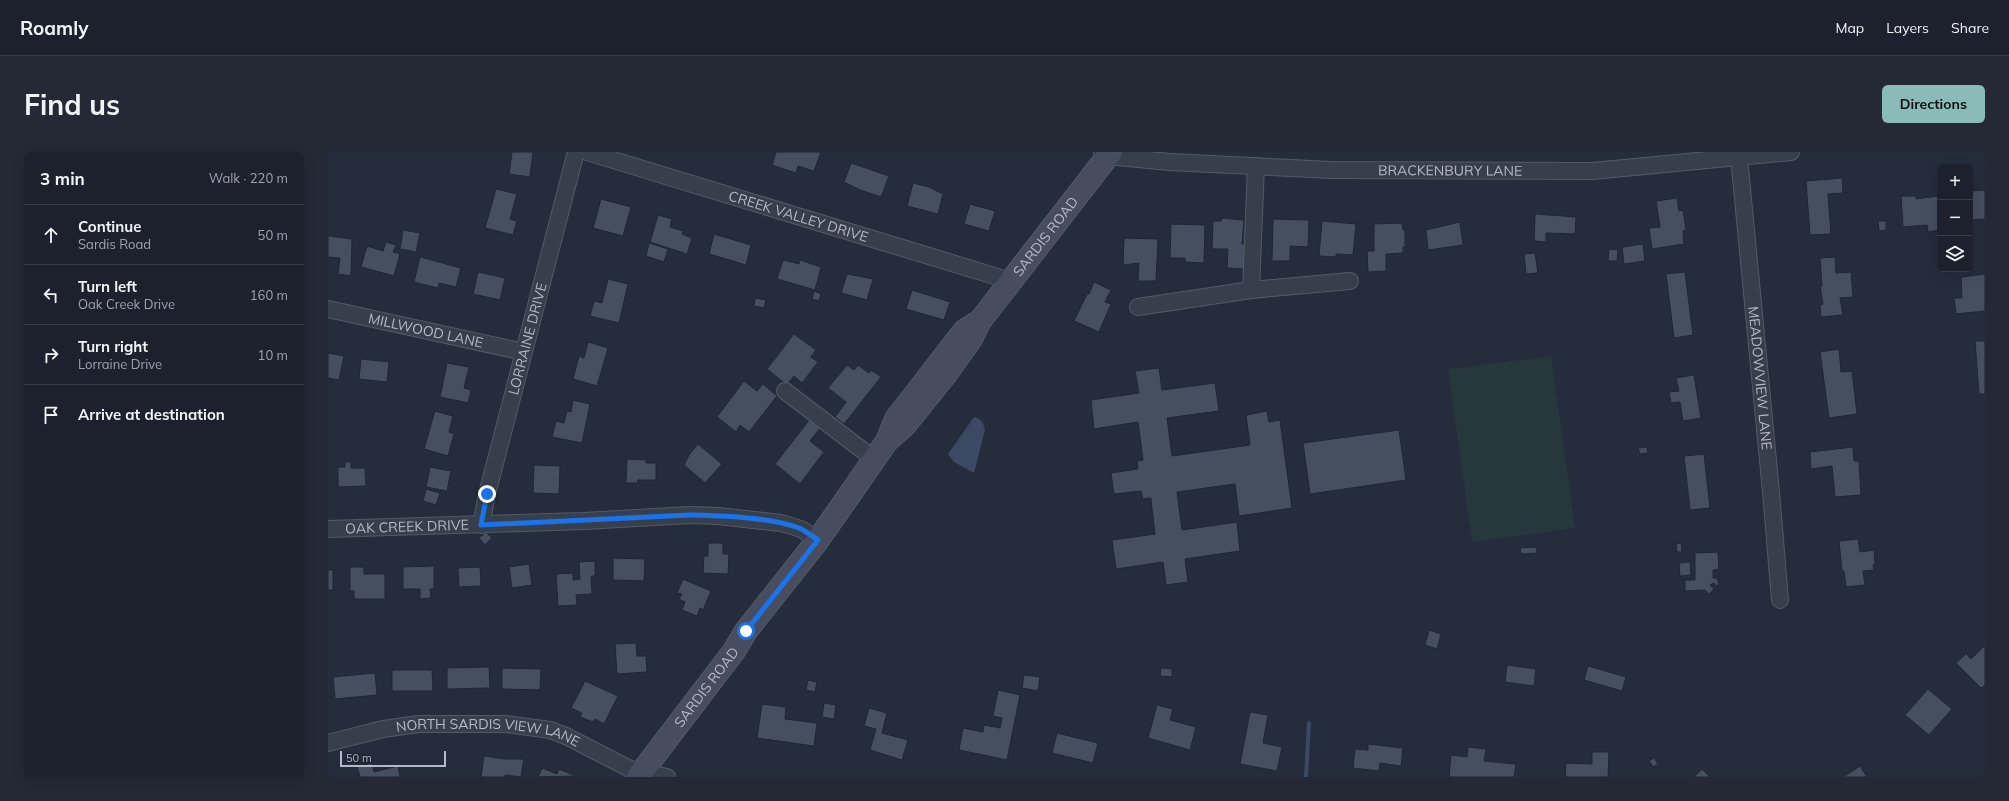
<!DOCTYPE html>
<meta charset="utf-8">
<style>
body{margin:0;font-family:Mulish,sans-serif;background:#252935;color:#f1f3f6}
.controls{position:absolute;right:12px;top:12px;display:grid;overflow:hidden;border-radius:6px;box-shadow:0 4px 16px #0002}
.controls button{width:36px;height:36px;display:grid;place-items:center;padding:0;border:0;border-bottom:1px solid #3a3e49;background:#1c212d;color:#f1f3f6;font:20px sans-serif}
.scale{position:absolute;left:12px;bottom:10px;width:106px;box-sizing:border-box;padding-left:4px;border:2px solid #b4bac7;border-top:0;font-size:11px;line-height:14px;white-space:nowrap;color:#b4bac7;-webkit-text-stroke:3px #1d2431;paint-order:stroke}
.stop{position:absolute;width:12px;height:12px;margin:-9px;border:3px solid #1a73e8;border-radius:50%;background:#fff}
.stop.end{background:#1a73e8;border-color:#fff;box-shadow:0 1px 4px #0008}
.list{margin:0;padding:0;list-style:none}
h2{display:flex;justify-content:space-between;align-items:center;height:52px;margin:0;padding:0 16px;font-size:17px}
h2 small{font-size:13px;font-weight:400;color:#a0a3aa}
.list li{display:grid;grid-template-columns:26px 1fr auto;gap:12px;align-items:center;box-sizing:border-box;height:60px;padding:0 16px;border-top:1px solid #3a3e49}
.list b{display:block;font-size:15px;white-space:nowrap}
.list p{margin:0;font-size:13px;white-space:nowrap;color:#a0a3aa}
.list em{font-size:13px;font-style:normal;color:#a0a3aa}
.icon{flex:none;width:22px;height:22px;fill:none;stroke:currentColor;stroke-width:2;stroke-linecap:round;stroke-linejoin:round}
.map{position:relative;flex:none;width:1657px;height:625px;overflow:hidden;border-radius:6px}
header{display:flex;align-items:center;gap:24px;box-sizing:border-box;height:56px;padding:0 20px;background:#1c212d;border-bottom:1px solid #3a3e49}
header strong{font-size:19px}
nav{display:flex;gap:22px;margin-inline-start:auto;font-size:14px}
.intro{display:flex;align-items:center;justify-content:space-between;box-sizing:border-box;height:96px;padding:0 24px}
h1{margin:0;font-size:28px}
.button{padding:10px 18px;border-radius:6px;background:#8bbbb9;color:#111;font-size:14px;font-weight:700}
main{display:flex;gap:24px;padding:0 24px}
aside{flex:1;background:#1c212d;border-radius:6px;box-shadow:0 4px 16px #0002}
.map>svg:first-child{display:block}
</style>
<header>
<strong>Roamly</strong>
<nav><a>Map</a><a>Layers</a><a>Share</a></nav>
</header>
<div class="intro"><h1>Find us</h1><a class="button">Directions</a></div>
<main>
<aside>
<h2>3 min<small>Walk · 220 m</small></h2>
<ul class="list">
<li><svg class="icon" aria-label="ahead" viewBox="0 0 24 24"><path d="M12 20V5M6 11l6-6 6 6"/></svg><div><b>Continue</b><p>Sardis Road</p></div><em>50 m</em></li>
<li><svg class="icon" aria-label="left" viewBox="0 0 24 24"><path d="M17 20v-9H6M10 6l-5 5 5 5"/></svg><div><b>Turn left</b><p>Oak Creek Drive</p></div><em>160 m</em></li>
<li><svg class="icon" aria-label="right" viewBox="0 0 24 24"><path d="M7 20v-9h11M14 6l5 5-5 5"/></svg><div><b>Turn right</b><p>Lorraine Drive</p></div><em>10 m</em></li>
<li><svg class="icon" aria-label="arrive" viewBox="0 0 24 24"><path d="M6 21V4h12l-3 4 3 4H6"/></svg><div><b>Arrive at destination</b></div></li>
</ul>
</aside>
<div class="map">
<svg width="1657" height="625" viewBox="0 0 1657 625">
<rect width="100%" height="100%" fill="#252c3c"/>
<!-- green -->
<path fill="#27383d" d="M1223,204L1247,376L1144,390L1120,217Z"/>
<!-- water -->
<path fill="#3b4964" d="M646,265C654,267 655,271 657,278L646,321L626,310L620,302Z"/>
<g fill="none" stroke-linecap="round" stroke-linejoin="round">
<!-- stream -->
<path stroke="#3b4964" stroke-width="4" d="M978,625L981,571"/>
</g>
<!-- building -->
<g fill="#464f60" stroke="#1f2633">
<path d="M184,0H205L202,25L181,22Z"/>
<path d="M448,0H493L486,19L470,14L468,21L444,13Z"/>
<path d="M523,11L561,24L553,45L532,38L516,30Z"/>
<path d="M1514,26L1515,41L1500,42L1503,82L1482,83L1478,29Z"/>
<path d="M585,31L601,35L615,42L610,62L579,54Z"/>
<path d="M168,37L189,42L182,67L189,69L185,83L157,76Z"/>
<path d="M1657,38V67L1642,68V39Z"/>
<path d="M1573,44H1588V47L1610,44L1612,78L1600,80L1599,73L1575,75Z"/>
<path d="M1349,46L1351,59L1355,58L1358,78L1355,79L1356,92L1324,97L1321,76L1332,75L1328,49Z"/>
<path d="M273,47L303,55L295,84L265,76Z"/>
<path d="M642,52L667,59L661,79L636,72Z"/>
<path d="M1207,62L1248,65L1247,82L1218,81V90L1206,89Z"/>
<path d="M330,63L344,67L342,75L355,79L354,82L364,86L359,102L322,90Z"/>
<path d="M894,66L916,68L914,92H919L918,117L899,116L900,97H884L885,69H893Z"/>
<path d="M945,67L981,68L980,95L962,94V109H944Z"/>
<path d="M994,69L1028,72L1025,103L1008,102V105L991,104Z"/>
<path d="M1550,69H1558V78L1551,79Z"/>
<path d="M1132,70L1135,93L1100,98L1098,78Z"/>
<path d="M1074,71L1075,78H1077V95H1075V101L1058,102V119L1040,120L1039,99H1046V72Z"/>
<path d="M843,72L877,73L876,111L857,110V106H842Z"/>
<path d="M75,78L92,81L88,100L72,97Z"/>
<path d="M386,82L423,93L418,113L381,102Z"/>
<path d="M0,84L24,87L23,124L10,122L12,106L0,105Z"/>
<path d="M796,86L830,87L828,129H810L811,111L795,113Z"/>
<path d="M58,90L68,93L65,100L72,102L66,124L33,115L39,94L55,99Z"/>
<path d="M321,91L340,97L336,110L318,104Z"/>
<path d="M1315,92L1317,109L1296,112L1294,95Z"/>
<path d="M1281,97L1290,98L1289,109H1280Z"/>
<path d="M1207,101L1210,121L1198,122L1196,102Z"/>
<path d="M92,105L133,116L128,135L111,131L110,136L86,130Z"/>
<path d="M1507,105L1508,121L1523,120L1525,145L1512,146L1515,163L1493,165L1492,153L1495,152L1492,134H1494L1492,106Z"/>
<path d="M455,108L471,112L472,108L493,115L487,138L449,127Z"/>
<path d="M150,120L177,126L172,148L145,142Z"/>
<path d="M1357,120L1365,183L1346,186L1338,122Z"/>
<path d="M519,122L545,127L539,148L513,141Z"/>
<path d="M1657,122V159L1628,162L1626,146H1634L1633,125Z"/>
<path d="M280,127L300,132L291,171L262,164L266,149L274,151Z"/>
<path d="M766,130L783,138L777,150L783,152L771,180L746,169L759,142H761Z"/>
<path d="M584,138L622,150L616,168L578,157Z"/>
<path d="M486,139L493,142L491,149L484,147Z"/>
<path d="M427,146L438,148L436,156L426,154Z"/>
<path d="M466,182L488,198L483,205L490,210L474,231L466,224L459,233L439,217Z"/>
<path d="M1647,189H1657V242H1651Z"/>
<path d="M260,190L280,196L269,234L245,227L251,204L256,206Z"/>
<path d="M1511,197L1513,220L1524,219L1529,262L1501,266L1492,200Z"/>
<path d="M0,201L16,204L11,228L0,226Z"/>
<path d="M33,207L61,210L59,230L31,227Z"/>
<path d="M119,211L141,215L136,236L143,238L140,251L112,245Z"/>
<path d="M519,213L526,218L530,213L541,221L543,218L553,225L516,272L507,265L518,250L500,236Z"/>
<path d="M831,216L834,238L887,231L891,259L839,266L844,304L922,293L918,263L939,259L941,270L952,268L964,356L911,364L907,332L849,340L854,378L909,370L912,399L857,407L860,430L838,433L835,410L788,417L784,388L827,382L823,348V346L815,347L813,339L786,342L783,321L810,317L809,309L815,308L810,270L766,277L763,248L811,241L807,219Z"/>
<path d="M1366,223L1373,266L1355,269L1352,250L1343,251L1341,240L1351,239L1348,226Z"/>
<path d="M416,229L429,239L435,232L449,244L421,280L412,273L408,280L389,265Z"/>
<path d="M245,248L262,252L254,291L224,285L228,269L236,271L239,259L243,260Z"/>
<path d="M107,259L125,264L121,280L126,282L120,304L96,297Z"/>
<path d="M482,267L493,275L482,289L496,300L472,332L447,312Z"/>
<path d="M1071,278L1078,328L982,342L975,291Z"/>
<path d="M370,292L394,312L377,331L356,313L361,303Z"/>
<path d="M1319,295L1320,301L1312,302L1310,296Z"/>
<path d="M1525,295L1526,309H1531L1533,343L1507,345L1504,314L1483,317L1482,300Z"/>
<path d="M1376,302L1382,356L1362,358L1356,304Z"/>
<path d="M299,307L318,308V311H328V328H310L309,331H298Z"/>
<path d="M17,310H23V316H37L38,334L10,335V315H17Z"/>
<path d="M206,313L232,314L231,342L205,341Z"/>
<path d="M102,315L123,319L119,339L98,335Z"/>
<path d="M98,337L112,341L108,353L95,349Z"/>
<path d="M158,380L164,386L157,393L151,386Z"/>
<path d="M1530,387L1532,400L1546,398L1547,413H1545L1546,418L1535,419L1537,433L1518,435L1516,419H1514L1511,389Z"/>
<path d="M380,391H395V402H401L400,422L375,421L376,404H380Z"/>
<path d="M1353,391L1354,400H1349L1348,392Z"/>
<path d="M1208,395L1209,401L1193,402L1192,396Z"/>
<path d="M1390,400L1391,417L1385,418V426H1389L1391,432L1389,434L1385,431L1382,433L1386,437L1381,442L1377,438L1357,439V428H1367V401Z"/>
<path d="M285,406L317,407L316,429L285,428Z"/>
<path d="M267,409V424H263L264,442L248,443L249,453L230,454L228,422L245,421V428L252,427L251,410Z"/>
<path d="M1362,410L1363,423L1352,424L1351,411Z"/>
<path d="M201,412L204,433L184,436L181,415Z"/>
<path d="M106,414V437H102L103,446L92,447V437H75V415Z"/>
<path d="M22,415H36V422H57V447H26V439H22Z"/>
<path d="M152,415L153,434L131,435L130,416Z"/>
<rect x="0" y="418" width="5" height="20"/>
<path d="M355,427L383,439L375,458L372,456L369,464L354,458L357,450L351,447L354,442L349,441Z"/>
<path d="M1101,478L1113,482L1109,497L1097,493Z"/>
<path d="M308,491L309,504H318L319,520L289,522L287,492Z"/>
<path d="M1657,493V533L1653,536L1628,511L1638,502L1643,507Z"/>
<path d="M1179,513L1208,517L1206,534L1177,530Z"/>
<path d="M1260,514L1298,525L1294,539L1256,528Z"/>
<path d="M161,515L162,536L119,537V516Z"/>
<path d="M174,516L213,517L212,538L174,537Z"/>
<path d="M833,516L844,517V525L832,524Z"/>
<path d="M64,518H104L105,539H64Z"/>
<path d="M47,521L49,543L7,547L5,525Z"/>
<path d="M696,523L712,525L710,539L694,536Z"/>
<path d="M480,528L489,530L487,540L478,538Z"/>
<path d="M257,529L290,544L276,572L267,567L265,570L252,565L254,561L243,556Z"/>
<path d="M1600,537L1624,557L1601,583L1577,563Z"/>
<path d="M670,538L692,543L679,608L631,598L635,576L655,580L656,573L672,576L674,566L665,564Z"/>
<path d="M496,551L508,553L506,567L494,565Z"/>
<path d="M434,552L458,555L457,567L489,571L486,594L429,586Z"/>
<path d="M829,553L845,557L842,568L868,575L862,598L820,586Z"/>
<path d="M541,556L559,561L554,581L580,588L574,608L542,598L548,577L536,574Z"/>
<path d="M922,560L940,563L935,591L954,595L949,619L912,612Z"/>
<path d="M729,581L770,591L765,611L724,601Z"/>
<path d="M1040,592L1075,596L1073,614L1052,611L1051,619L1025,616L1027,597L1040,598Z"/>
<path d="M1140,595L1158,597L1156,609L1188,612L1186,625H1121L1123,603L1139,605Z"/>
<path d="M1264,600H1281L1280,625H1237L1238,611L1264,612Z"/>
<path d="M156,604L177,607H196L193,625L177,623V625H153Z"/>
<path d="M1326,606L1330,612L1325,615L1321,609Z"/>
<path d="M44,611L46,620L70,614L72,625H32L29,615Z"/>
<path d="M1532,614L1539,625H1515Z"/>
<path d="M214,616L229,622L231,617L248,624L210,625Z"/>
<path d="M1374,617L1382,625H1366Z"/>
</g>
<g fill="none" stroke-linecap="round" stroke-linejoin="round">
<!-- minor casing -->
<g stroke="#535a67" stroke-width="18">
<g id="minor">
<path id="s1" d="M259,0L683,129"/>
<path id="s2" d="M774,0L779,4L842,10L1003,18L1265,19L1463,0"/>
<path id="s3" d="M1411,5L1443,340L1452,448"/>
<path d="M923,138L928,14"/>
<path d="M810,155L923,138L1022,129"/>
<path id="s4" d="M0,157L196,200"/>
<path d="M457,239L546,307"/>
<path id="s5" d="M153,373L159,342L248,0"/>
<path id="s6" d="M0,377L256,369L362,363L390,364L453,371L473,377L490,388"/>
<path id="s7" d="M0,591L55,577L91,572H178L222,578L238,584L302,617L339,625"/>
</g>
</g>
<!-- secondary casing -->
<g stroke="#535a67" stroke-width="24">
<g id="secondary">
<path id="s8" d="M652,169L783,0"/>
<path id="s9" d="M310,625L406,499L418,479L490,388L559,289L577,273L618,222L643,187L652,169L636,179L568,267L559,289"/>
</g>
</g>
<!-- minor -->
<use href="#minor" stroke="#383f4c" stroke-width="16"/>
<!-- secondary -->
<use href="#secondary" stroke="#474d5f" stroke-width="22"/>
</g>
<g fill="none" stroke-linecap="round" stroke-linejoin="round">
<!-- route -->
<path stroke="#1a73e8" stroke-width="5" d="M159,342L153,373L362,363C395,364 441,365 471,376C478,379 484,384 490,388L418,479"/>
</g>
<g text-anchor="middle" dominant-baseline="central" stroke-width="3" stroke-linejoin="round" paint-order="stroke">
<!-- street labels -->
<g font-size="14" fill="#b4bac7" stroke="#1d2431">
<text stroke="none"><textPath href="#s2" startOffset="350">BRACKENBURY LANE</textPath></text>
<text stroke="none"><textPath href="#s1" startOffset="221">CREEK VALLEY DRIVE</textPath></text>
<text stroke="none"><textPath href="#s8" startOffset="107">SARDIS ROAD</textPath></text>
<text stroke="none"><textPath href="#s4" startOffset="100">MILLWOOD LANE</textPath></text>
<text stroke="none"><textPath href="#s5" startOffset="192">LORRAINE DRIVE</textPath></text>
<text stroke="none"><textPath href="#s3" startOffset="222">MEADOWVIEW LANE</textPath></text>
<text stroke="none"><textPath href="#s6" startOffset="79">OAK CREEK DRIVE</textPath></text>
<text stroke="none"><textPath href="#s9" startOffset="113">SARDIS ROAD</textPath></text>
<text stroke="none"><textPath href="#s7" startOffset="163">NORTH SARDIS VIEW LANE</textPath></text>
</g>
</g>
</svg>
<div class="controls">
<button>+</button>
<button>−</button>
<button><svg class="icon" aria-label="layers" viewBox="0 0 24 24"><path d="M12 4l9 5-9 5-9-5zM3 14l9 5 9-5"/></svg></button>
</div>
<div class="scale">50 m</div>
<div class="stop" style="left:418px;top:479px"></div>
<div class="stop end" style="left:159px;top:342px"></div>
</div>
</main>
